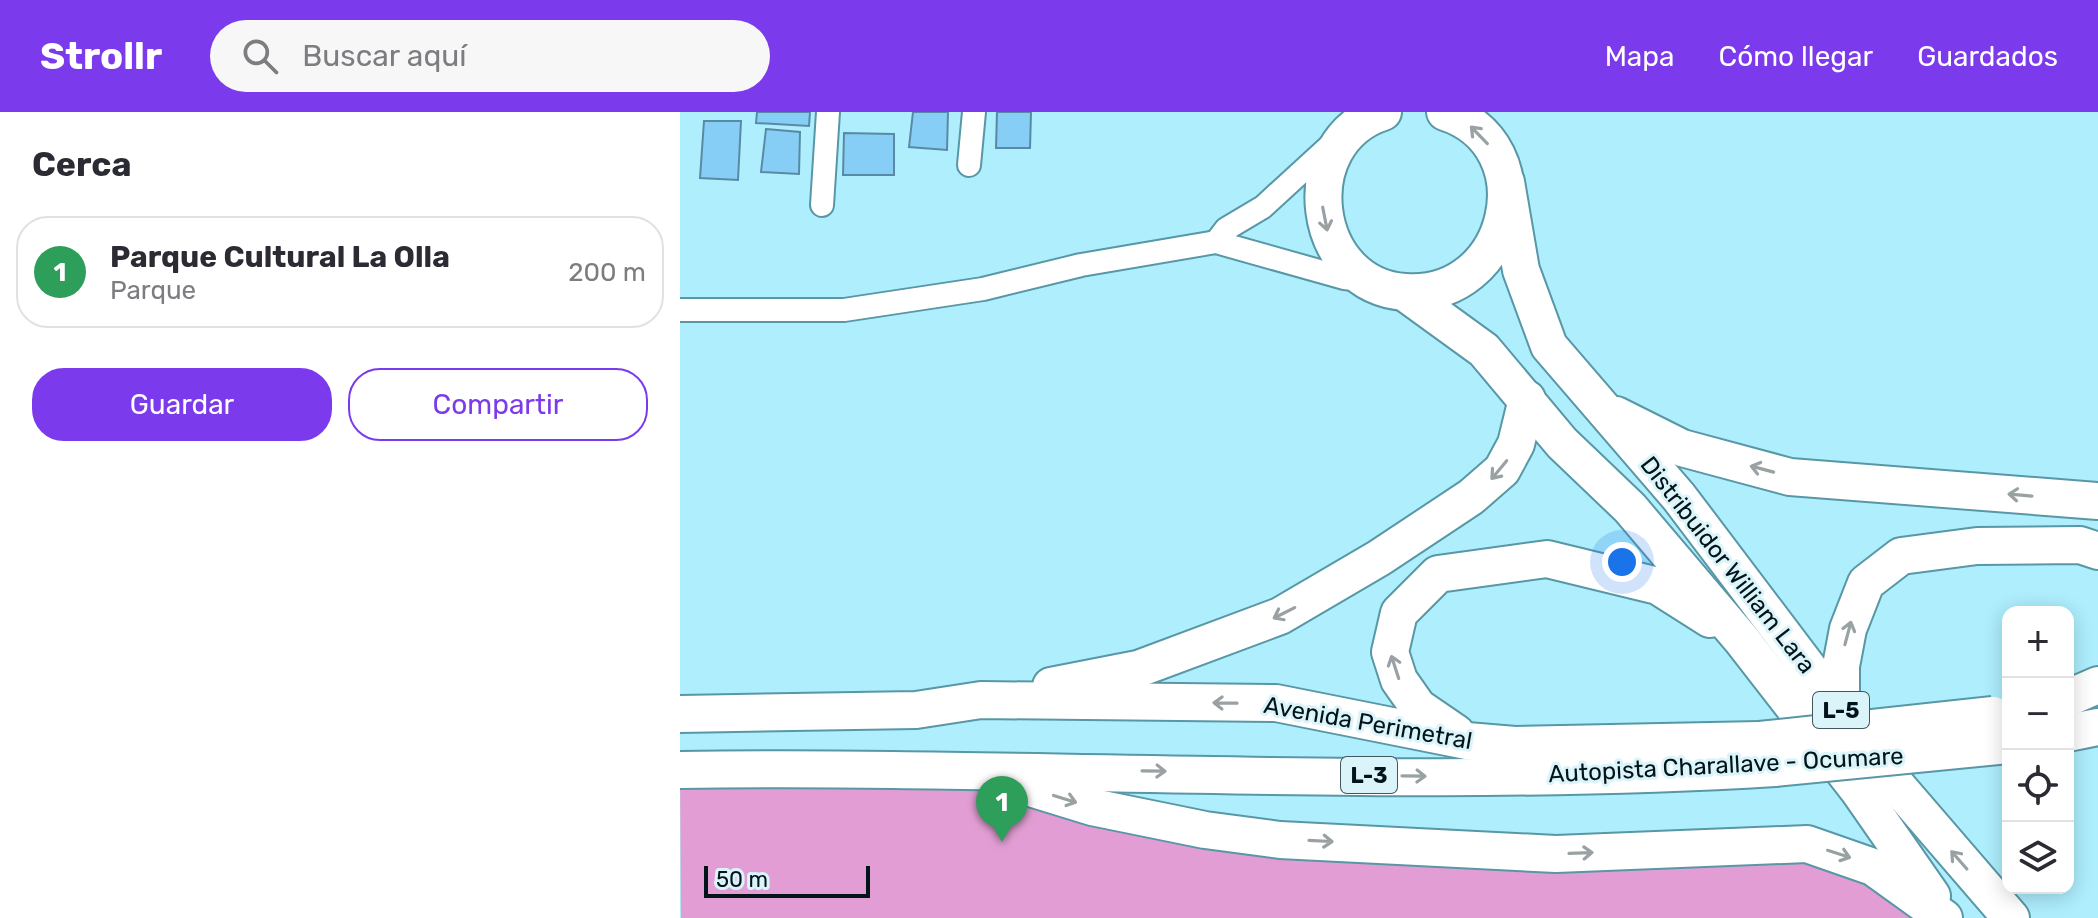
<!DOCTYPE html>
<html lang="es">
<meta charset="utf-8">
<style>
body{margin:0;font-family:Rubik,sans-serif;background:#f7f7f7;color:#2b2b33}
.controls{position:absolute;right:24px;bottom:24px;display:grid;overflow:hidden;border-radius:16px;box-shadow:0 4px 20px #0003}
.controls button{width:72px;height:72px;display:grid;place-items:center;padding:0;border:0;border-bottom:2px solid #e1e1e2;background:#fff;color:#2b2b33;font:40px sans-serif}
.scale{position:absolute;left:24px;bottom:20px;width:166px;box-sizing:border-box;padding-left:8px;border:4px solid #001419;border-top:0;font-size:22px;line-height:28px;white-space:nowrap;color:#001419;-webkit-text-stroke:6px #dbf4fa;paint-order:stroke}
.you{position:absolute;left:942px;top:450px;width:28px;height:28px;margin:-20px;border:6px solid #fff;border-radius:50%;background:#1a73e8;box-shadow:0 0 0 12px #1a73e833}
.badge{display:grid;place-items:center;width:52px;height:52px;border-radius:50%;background:#7c3aed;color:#fff;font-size:26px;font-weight:700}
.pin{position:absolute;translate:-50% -66px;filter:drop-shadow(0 2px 4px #0008)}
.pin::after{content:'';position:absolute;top:42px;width:28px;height:24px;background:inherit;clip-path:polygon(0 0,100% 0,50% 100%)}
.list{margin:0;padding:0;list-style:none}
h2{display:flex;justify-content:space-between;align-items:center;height:104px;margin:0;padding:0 32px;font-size:34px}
h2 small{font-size:26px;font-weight:400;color:#7c7c81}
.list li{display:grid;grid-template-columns:52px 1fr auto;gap:24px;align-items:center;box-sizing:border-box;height:112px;margin:0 16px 16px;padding:0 16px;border:2px solid #e1e1e2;border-radius:32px}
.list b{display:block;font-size:30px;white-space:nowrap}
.list p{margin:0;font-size:26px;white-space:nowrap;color:#7c7c81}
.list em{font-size:26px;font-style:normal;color:#7c7c81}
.actions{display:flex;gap:16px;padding:24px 32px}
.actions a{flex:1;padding:18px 0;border:2px solid #7c3aed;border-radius:32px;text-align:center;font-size:28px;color:#7c3aed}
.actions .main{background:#7c3aed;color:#fff}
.icon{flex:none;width:44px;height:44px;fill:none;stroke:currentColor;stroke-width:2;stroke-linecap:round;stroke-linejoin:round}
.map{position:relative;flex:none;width:1418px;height:806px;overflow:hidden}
header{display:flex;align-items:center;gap:48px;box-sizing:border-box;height:112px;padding:0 40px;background:#7c3aed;color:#fff}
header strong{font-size:38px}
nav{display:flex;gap:44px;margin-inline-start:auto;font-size:28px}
.search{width:560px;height:72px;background:#f7f7f7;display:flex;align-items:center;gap:20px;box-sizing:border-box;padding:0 28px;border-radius:44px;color:#7c7c81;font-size:30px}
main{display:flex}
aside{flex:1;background:#fff}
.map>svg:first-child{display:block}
</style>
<header>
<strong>Strollr</strong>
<div class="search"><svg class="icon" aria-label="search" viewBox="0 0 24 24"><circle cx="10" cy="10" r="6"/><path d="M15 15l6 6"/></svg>Buscar aquí</div>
<nav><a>Mapa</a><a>Cómo llegar</a><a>Guardados</a></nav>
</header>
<main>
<aside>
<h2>Cerca<small></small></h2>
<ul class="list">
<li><span class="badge" style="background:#2e9e5b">1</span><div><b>Parque Cultural La Olla</b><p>Parque</p></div><em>200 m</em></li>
</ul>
<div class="actions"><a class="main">Guardar</a><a>Compartir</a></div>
</aside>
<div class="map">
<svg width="1418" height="806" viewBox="0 0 1418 806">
<rect width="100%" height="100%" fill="#aeeefd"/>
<!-- green -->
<path fill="#e29ed4" d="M284,656L525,718L1127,732L1264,806H1L0,658Z"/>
<!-- building -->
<g fill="#86cef6" stroke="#598aa5" stroke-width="2">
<path d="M77,0H130L129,14L76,11Z"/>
<path d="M233,0H268L267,38L229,35Z"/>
<path d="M317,0H351L350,36H316Z"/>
<path d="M24,9H61L58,68L20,66Z"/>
<path d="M86,17L120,20L119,62L81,60Z"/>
<path d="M164,21L214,22V63H163Z"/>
</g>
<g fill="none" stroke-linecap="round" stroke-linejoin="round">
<!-- minor casing -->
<g stroke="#5897a5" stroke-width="26">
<g id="minor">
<path d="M289,53L294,0"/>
<path d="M142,93L148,0"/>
<path d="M536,130L546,117L583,95L655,29"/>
<path d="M0,198H164L303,177L401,153L536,130L664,166L683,168"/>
</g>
</g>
<!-- trunk casing -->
<g stroke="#5897a5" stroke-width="40">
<g id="trunk">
<path d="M703,0C612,29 630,174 725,180C832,188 867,33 765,0"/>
<path d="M826,70L841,158L869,234L999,385L1219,676L1331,806"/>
<path d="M724,180L804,238L882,331L950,396L1061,527L1179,679L1252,784"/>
<path d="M936,303L1002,336L1110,365L1418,389"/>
<path d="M371,574L458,557L600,504L699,446L791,385L822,358L836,332L847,287"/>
<path d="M1388,586L1418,573"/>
<path d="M1161,598V554L1168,517L1186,471L1221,444L1297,434L1400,433L1418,439"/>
<path d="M0,602L236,598L301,588L596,591L787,629L835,633L1080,628"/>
<path d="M776,621L738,595L719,568L710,540L719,501L758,462L867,447L978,474L1030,507"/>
<path d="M1388,621L1418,615"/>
<path d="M0,658C365,653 730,678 1095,656"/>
<path d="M324,668L412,695L525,718L600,728L876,742L1127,732L1193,755L1264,806"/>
</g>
</g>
<!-- minor -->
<use href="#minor" stroke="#fff" stroke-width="22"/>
<!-- trunk -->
<use href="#trunk" stroke="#fff" stroke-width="36"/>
<!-- trunk-bridge casing -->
<g stroke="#5897a5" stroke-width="40" stroke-linecap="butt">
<g id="trunk-bridge">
<path d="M1080,628L1313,603"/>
<path d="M1095,656L1328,633"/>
</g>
</g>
<!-- trunk-bridge -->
<use href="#trunk-bridge" stroke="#fff" stroke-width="36"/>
</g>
<!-- one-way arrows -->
<defs><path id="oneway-shaft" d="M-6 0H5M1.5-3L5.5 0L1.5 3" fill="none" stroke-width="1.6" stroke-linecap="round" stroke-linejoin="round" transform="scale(2)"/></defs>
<g stroke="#99a1a3">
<use href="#oneway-shaft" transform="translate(799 23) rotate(-134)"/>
<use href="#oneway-shaft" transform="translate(645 107) rotate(79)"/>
<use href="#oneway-shaft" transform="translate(1082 357) rotate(-165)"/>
<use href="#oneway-shaft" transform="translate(819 358) rotate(130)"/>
<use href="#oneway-shaft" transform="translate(1340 383) rotate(-175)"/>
<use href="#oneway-shaft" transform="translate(604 501) rotate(153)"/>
<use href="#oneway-shaft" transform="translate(1168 521) rotate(-75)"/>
<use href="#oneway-shaft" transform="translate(715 555) rotate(-108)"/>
<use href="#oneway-shaft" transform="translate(545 591) rotate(-179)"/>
<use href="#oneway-shaft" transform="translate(474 659) rotate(1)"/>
<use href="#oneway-shaft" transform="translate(734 664) rotate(1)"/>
<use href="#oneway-shaft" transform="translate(385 687) rotate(17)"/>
<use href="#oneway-shaft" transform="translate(641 729) rotate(3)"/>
<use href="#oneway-shaft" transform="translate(901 741) rotate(-2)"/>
<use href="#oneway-shaft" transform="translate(1159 742) rotate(18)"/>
<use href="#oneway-shaft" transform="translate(1279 748) rotate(-131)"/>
</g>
<g text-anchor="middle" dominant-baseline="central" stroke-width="6" stroke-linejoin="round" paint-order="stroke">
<!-- shield labels -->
<g fill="#dbf4fa" stroke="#42575c" stroke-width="2">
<rect x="1133" y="580" width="56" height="36" rx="6"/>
<rect x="661" y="645" width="56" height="36" rx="6"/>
</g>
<g font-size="22" font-weight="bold" fill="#001419">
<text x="1161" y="598">L-5</text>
<text x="689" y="663">L-3</text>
</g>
<!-- street labels -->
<g font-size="24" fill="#001419" stroke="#dbf4fa">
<text transform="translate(1048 453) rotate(52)">Distribuidor William Lara</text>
<text transform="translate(688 611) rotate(10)">Avenida Perimetral</text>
<text transform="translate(1046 653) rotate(-3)">Autopista Charallave - Ocumare</text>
</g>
</g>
</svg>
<div class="controls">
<button>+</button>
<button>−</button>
<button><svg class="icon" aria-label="locate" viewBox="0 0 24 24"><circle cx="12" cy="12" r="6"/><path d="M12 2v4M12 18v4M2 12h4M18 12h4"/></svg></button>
<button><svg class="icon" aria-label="layers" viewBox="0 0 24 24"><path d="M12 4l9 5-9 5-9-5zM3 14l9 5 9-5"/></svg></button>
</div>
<div class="scale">50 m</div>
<div class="you"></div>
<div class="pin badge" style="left:322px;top:730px;background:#2e9e5b">1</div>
</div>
</main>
